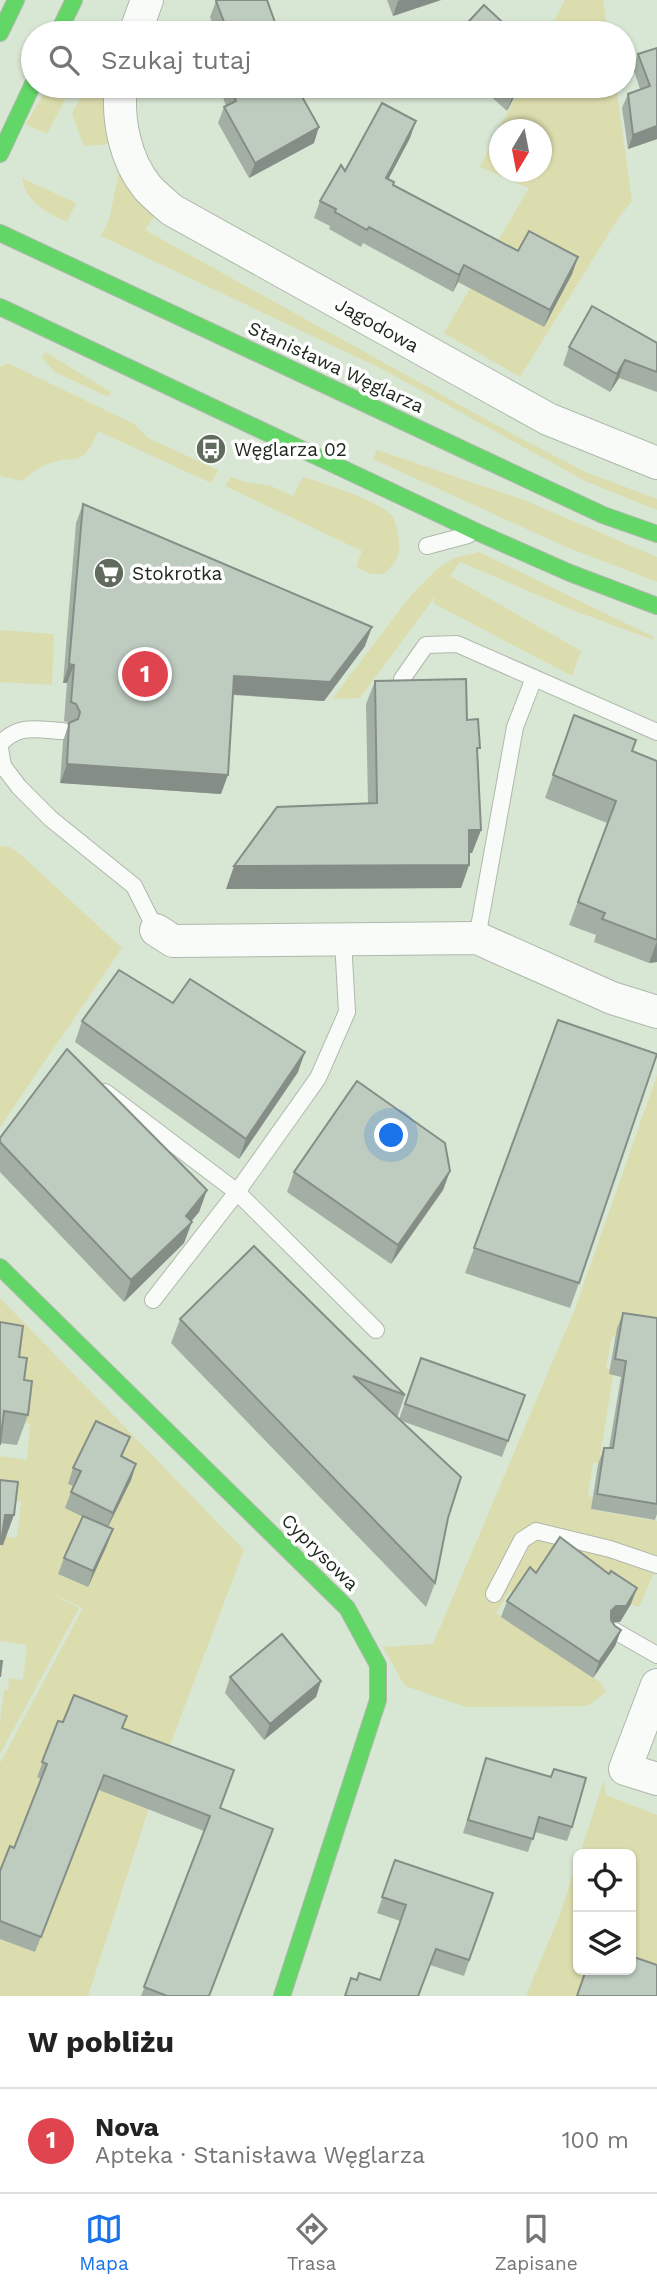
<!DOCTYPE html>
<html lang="pl">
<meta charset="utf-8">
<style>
body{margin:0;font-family:"Work Sans",sans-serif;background:#f2f2f2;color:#222}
.controls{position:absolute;right:21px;bottom:21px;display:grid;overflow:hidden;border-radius:10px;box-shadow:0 2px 5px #0004}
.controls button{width:63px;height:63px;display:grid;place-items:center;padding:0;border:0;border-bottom:2px solid #e0e0e0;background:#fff;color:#222;font:35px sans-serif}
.compass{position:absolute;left:489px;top:119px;width:63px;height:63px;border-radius:50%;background:#fff;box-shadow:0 2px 5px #0004;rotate:190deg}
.you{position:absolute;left:392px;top:1136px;width:24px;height:24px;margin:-18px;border:5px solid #fff;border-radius:50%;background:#1a73e8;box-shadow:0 0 0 10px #1a73e833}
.badge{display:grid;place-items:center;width:46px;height:46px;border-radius:50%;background:#1a73e8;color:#fff;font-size:23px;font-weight:700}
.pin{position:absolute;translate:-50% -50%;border:4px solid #fff;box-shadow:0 2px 7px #0006}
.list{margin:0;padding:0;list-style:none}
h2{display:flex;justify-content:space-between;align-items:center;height:91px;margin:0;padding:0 28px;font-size:30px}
h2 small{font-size:23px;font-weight:400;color:#767676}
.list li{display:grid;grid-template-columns:46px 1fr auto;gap:21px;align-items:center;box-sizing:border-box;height:105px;padding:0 28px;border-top:2px solid #e0e0e0}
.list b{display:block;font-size:26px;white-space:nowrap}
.list p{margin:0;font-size:23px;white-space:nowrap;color:#767676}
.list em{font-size:23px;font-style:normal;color:#767676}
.icon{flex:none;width:38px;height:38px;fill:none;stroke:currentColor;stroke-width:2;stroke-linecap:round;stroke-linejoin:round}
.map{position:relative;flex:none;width:657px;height:1996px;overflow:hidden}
.search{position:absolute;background:#fff;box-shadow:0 2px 5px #0004;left:21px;right:21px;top:21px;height:77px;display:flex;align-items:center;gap:18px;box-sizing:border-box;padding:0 24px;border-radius:38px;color:#767676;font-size:26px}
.sheet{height:196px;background:#fff}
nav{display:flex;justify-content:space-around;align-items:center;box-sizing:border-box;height:98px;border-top:2px solid #e0e0e0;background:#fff;font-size:19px;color:#767676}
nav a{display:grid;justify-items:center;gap:4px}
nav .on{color:#1a73e8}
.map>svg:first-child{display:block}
</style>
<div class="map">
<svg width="657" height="1996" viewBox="0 0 657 1996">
<rect width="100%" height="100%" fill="#d8e6d4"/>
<!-- green -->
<g fill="#dcddae" fill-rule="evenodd">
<path d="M565,0H603L608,33H548Z"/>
<path d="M48,86H72L47,134L26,124Z"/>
<path d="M86,86H106L110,144L84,146L72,114Z"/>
<path d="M521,86H616L632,201L619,217L520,377L444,333L529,188L480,167ZM500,130H542V172H500Z"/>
<path d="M120,167L155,215L145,230L516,436L588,473L657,499V510L585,481L382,369L101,236L109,220Z"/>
<path d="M22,178L76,203L67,222C48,213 25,202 22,178Z"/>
<path d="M45,352L111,392L108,397L55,372L42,358Z"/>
<path d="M8,363L134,424L148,438L218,470L211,483L98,431C93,440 90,453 79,458C74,460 67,459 62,460C46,463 34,470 23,481L0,476V367Z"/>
<path d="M377,450L524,500L657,557V582L564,546L373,459Z"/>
<path d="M231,477L245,482L271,486L293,496L303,477C323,483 380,501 392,516C397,524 398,534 399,542C401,557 394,565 383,574H371L356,567L362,551L225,486Z"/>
<path d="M479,552L654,637L653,640L575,611L460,562L450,576L581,651L572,676L433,603L437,594L360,698L332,699L412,594L437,569L454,558Z"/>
<path d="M0,630L54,634L52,685L0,682Z"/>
<path d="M0,846L10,847L21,855L122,948L0,1127Z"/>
<path d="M657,1075V1324L621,1338L612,1337L606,1368L614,1370L599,1463H593L588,1496L595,1498L593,1510L657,1521V1566L639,1607L631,1604L531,1588L516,1595L510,1591L496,1613L600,1682L606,1692L587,1706L466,1707L405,1686L383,1647L433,1644L575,1309Z"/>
<path d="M0,1298L244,1550L165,1758L88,1996H0V1763L83,1608L45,1590L79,1608L0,1754V1721L4,1690H8L9,1678L23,1680L27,1645L0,1641V1545L4,1537L17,1538L21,1502L0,1498V1456L27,1460L30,1424L19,1422L0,1356Z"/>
<path d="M604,1780L606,1795L657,1815V1996H526L560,1914L578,1859V1970H631V1854H580Z"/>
</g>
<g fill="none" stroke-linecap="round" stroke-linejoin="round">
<!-- lane casing -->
<g stroke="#aeb8aa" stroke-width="18">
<g id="lane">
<path d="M427,546L468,535"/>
<path d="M402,679L426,645L457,644L657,732"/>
<path d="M0,744C20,723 37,730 63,731"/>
<path d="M0,748L3,766L19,787L51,819L134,886L156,930"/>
<path d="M477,938L515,727L534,678"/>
<path d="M105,1092L237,1192L376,1330"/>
<path d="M153,1300L237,1192L318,1078L347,1012L343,940"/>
<path d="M494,1594L522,1540L536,1531L610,1549L657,1565"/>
<path d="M615,1631L657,1655"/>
</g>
</g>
<!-- street casing -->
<g stroke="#aeb8aa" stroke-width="34">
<g id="street">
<path d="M135,33L147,0"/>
<path d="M121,86C117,119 125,160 147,187C154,195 164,203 172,210L548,419L657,463"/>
<path d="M156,930L173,941L477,938L612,998L657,1012"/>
<path d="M657,1685L625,1769L657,1779"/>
</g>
</g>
<!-- fast casing -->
<g stroke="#aeb8aa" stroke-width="18">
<g id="fast">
<path d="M0,33L16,0"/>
<path d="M58,33L74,0"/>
<path d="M0,154L33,84"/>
<path d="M0,233L603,515L657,534"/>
<path d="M0,307L477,532L570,573L657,606"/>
<path d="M0,1267L347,1608L378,1665V1700L282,1996"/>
</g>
</g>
<!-- lane -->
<use href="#lane" stroke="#f9fbf9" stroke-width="16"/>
<!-- street -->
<use href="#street" stroke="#f9fbf9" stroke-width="32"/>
<!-- fast -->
<use href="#fast" stroke="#63d668" stroke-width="16"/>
</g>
<!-- wall -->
<g fill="#a3afa4">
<path d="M387,0H441L393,16Z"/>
<path d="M216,1L275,32V33H207L209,27L213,26L210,17Z"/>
<path d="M657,48V139L628,149L622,108L628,94L640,89L633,68L638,54Z"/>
<path d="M219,86H296L314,143L249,178L218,123L224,107L226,106Z"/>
<path d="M479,86H520L507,111Z"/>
<path d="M410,138L388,179L393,186L518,251L578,257L572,274L544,327L458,282L453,292L363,243L361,247L329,229L330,226L314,218L320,201L345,171Z"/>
<path d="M657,343V392L619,378L610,392L563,365L569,347Z"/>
<path d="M83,504L365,646L324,701L233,695L221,794L60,783L63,741L69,723L64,721L67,683H63L76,523Z"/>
<path d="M375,681L467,720L478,754L481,830L472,853H469V865L461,888L226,889L368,803L366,704Z"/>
<path d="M574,715L632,751L657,761V962L649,963L594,942L596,935L569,925L607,823L545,798Z"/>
<path d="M173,1003L298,1072L239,1159L75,1042L82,1021Z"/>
<path d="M558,1020L579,1283L570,1308L465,1273Z"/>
<path d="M0,1138L207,1190L199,1212L191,1221L184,1243L124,1302L0,1172Z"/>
<path d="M450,1171L443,1190L391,1264L287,1192L294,1172Z"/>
<path d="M254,1246L405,1395L397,1418L399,1419L421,1358L525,1395L502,1457L399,1420L448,1518L435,1583L426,1607L171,1343L180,1319Z"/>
<path d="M623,1313L657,1318V1514L655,1520L591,1509L598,1464L604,1448H609L621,1377L609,1374L617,1328Z"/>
<path d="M0,1322L19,1357L24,1380L28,1415L17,1445L0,1443Z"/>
<path d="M130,1437L122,1457L136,1464L131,1480L108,1527L113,1529L107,1545L88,1587L58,1574L64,1558L83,1517L65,1508L73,1486L68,1484L73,1468Z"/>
<path d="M536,1573L631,1604L620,1622H613L615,1626L621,1630L615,1646L593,1678L501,1617L507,1601Z"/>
<path d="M230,1677L321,1681L316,1697L264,1740L225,1693Z"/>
<path d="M58,1721L63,1722L122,1728L220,1808L210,1996H141L204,1831L99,1790L35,1952L0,1939V1871L14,1848L41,1779L37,1777Z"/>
<path d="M486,1758L572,1827L567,1841L535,1832L528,1852L463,1833Z"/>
<path d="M395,1860L493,1893L464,1976L430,1965L419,1996L357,1980H380L400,1921L377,1913Z"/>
</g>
<!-- shaded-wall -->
<g fill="#858e86">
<path d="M400,0H441L393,16L398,1Z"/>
<path d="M518,86H520L507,111L512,97Z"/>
<path d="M416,121L410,138L380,195L386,178Z"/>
<path d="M657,126V139L628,149L633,135Z"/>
<path d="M319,127L314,143L249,178L255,163Z"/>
<path d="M578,257L572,274L544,327L550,310Z"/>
<path d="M464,265L458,282L453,292L459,275Z"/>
<path d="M625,360L619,378L610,392L617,374Z"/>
<path d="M372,627L365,646L324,701L227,694L234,676Z"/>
<path d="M69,664L74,665L67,683H63Z"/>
<path d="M67,764L228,775L221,794L60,783Z"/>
<path d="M469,830H481L472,853L460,854Z"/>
<path d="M469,865L461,888L226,889L234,866Z"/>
<path d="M657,941V962L649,963Z"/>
<path d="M305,1052L298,1072L239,1159L246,1139Z"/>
<path d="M450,1171L443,1190L391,1264L398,1245Z"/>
<path d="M207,1190L199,1212L185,1229L192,1222L184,1243L124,1302L131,1280L186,1216Z"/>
<path d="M136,1464L131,1480L107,1529L113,1513Z"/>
<path d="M5,1515H14L3,1545H0V1527Z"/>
<path d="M113,1529L107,1545L88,1587L93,1571Z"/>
<path d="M637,1588L631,1604L620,1622H610L611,1611Z"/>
<path d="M621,1630L615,1646L593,1678L599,1662Z"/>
<path d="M321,1681L316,1697L264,1740L270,1724Z"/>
</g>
<!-- building -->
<g fill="#becbbf" stroke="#858e86" stroke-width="2">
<path d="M218,0H267L277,28L274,29L275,33H211L209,27L224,22L216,1Z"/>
<path d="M484,5L514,33H458Z"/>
<path d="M657,48V126L633,135L628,94L650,86L638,54Z"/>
<path d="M230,86H296L319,127L255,163L224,107L236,101Z"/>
<path d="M499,86H518L512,97Z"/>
<path d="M382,103L416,121L386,178L394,182L393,185L518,251L529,231L578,257L550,310L464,265L459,275L369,227L367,230L335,212L336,209L320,201L341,165L345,171Z"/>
<path d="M592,306L657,343V372L625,360L617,374L569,347Z"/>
<path d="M83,504L372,627L330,682L234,676L228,775L67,764L69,723L78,719L80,712L76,704L71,702L74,665L69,664Z"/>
<path d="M466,679L467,720L478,719L480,748H477L481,830H469V865L234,866L277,807L377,803L375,681Z"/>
<path d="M574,715L636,740L632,751L657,761V940L602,919L605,913L578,902L616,801L553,775Z"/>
<path d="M119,970L173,1003L190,979L305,1052L246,1139L82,1021Z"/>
<path d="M558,1020L657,1054L579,1283L474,1248Z"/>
<path d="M67,1049L207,1190L186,1216L192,1222L188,1226L131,1280L0,1142V1138Z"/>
<path d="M357,1081L445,1143L450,1171L398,1245L294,1172Z"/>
<path d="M254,1246L405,1395L353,1376L461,1477L448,1518L435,1583L180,1319Z"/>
<path d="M623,1313L657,1318V1504L597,1494L604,1448H613L626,1361L615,1359Z"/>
<path d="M0,1322L23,1326L19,1357L27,1358L24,1380L32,1381L28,1415L4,1411L0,1445Z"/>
<path d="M421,1358L525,1395L508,1441L405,1404Z"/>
<path d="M96,1421L130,1437L121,1456L136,1464L113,1513L71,1492L81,1471L73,1468Z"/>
<path d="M0,1480L18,1482L14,1515H5L2,1536H0Z"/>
<path d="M83,1516L113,1529L93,1571L64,1558Z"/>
<path d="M560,1537L609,1574L611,1571L637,1588L626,1606H616L611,1611V1620L615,1626L621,1630L599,1662L507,1601L530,1567L536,1573Z"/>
<path d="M282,1634L321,1681L270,1724L230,1677Z"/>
<path d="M0,1661H2L0,1677Z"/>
<path d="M74,1695L127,1716L122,1728L234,1770L220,1808L273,1829L209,1996H167L144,1987L210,1816L104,1775L41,1937L0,1921V1871L10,1846L14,1848L47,1764L42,1762L58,1721L63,1722Z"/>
<path d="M486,1758L551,1777L554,1769L586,1778L572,1827L539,1817L533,1839L468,1820Z"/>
<path d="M395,1860L493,1893L469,1960L436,1949L418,1996H345L351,1978L357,1980L359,1973L380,1980L406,1905L382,1897Z"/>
<path d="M631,1956L657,1965V1996H577L586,1970H631Z"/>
</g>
<!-- icons -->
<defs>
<g id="bus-disc" transform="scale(1.575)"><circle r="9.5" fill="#606b5d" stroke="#fff"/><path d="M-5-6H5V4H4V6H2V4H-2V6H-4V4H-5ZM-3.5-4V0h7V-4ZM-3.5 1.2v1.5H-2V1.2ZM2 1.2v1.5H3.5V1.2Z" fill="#fff"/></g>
<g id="supermarket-disc" transform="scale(1.575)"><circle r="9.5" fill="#606b5d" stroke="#fff"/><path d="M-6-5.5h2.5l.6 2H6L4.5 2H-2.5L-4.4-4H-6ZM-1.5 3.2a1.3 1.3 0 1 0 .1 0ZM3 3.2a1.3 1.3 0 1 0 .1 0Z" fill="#fff"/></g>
</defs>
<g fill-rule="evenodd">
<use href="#bus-disc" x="211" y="449"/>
<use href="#supermarket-disc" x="109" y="573"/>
</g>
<g text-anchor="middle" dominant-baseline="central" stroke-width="7" stroke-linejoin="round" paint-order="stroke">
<!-- street labels -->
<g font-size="19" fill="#20291d" stroke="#fff">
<text transform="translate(377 325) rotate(29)">Jagodowa</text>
<text transform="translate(336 367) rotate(25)">Stanisława Węglarza</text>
<text transform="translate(320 1552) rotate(45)">Cyprysowa</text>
</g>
<!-- poi labels -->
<g font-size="19" fill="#20291d" stroke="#fff" text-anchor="start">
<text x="234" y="449">Węglarza 02</text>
<text x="132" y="573">Stokrotka</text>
</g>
</g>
</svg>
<div class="controls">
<button><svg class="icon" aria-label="locate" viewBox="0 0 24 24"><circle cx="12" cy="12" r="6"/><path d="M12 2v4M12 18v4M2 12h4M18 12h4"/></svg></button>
<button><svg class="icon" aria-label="layers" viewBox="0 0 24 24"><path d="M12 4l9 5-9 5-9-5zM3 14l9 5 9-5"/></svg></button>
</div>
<svg class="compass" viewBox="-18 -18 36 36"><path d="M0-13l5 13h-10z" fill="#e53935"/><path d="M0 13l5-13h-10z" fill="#767676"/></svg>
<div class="you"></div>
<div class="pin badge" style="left:145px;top:674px;background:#e0444e">1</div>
<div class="search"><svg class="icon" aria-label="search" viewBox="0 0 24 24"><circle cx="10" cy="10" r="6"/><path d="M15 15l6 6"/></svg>Szukaj tutaj</div>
</div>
<section class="sheet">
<h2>W pobliżu<small></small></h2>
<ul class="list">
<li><span class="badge" style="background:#e0444e">1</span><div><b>Nova</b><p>Apteka · Stanisława Węglarza</p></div><em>100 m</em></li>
</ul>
</section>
<nav>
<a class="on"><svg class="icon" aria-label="map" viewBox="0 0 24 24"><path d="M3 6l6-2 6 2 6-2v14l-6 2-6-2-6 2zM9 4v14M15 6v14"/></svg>Mapa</a>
<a><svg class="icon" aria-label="directions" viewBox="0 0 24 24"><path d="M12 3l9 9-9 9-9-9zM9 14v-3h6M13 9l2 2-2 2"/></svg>Trasa</a>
<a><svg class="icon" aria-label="saved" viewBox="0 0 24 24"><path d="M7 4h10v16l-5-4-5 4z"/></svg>Zapisane</a>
</nav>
